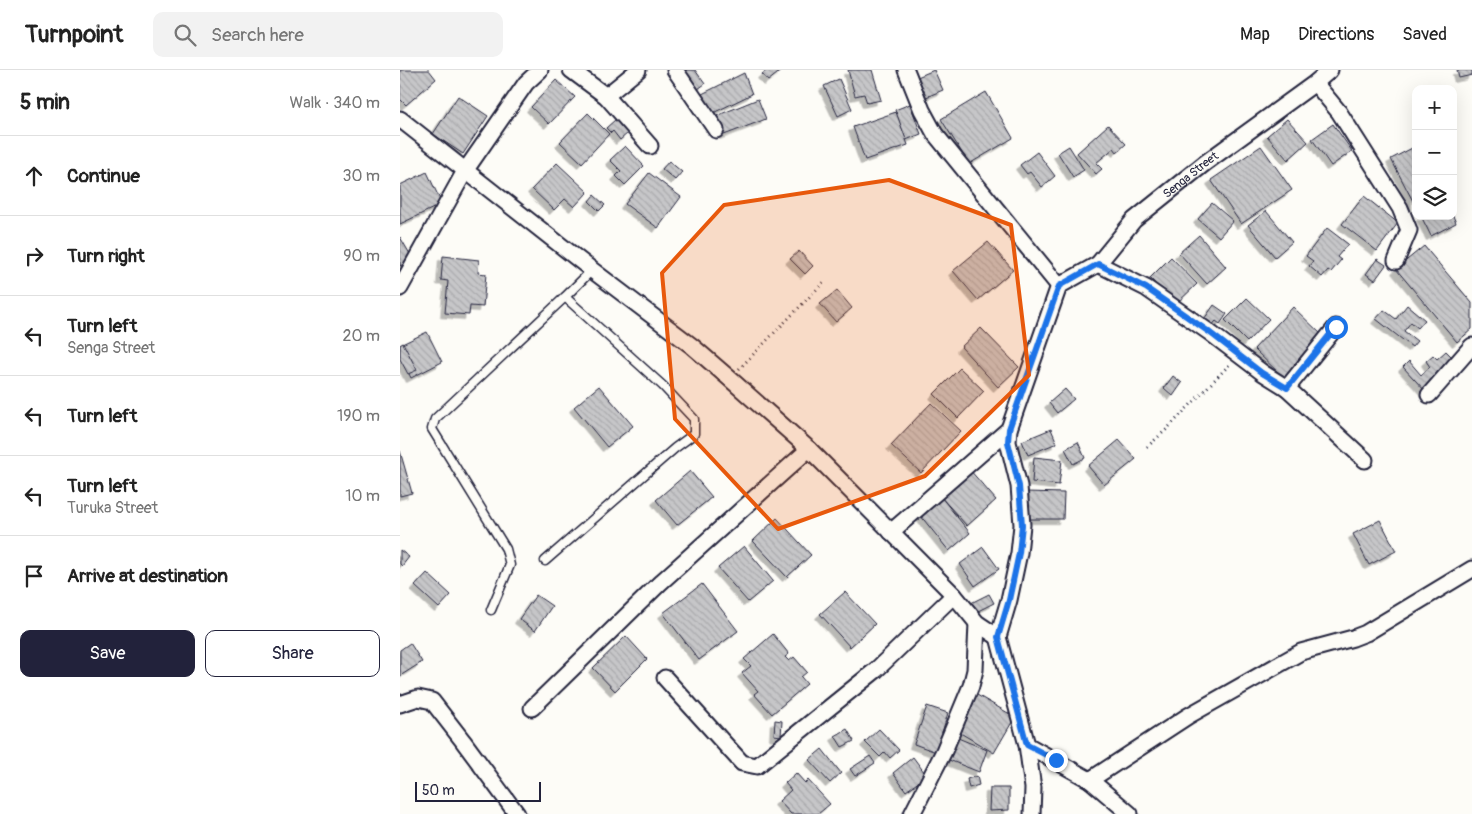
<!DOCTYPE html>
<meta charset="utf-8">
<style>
:root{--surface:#fff;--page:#f2f2f2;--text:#222;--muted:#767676;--line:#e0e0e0;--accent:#22223b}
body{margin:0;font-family:Pangolin,sans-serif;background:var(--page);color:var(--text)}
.controls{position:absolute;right:15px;top:15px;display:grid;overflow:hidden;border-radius:10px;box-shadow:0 5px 20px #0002}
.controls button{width:45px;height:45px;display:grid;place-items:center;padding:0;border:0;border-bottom:1px solid var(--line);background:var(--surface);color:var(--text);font:25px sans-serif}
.scale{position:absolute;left:15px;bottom:12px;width:126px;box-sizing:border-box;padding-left:5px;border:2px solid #22223b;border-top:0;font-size:14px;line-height:18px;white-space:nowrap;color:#22223b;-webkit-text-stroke:4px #fdfcf7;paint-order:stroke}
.stop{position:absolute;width:15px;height:15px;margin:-11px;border:4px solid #1a73e8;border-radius:50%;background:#fff}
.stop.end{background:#1a73e8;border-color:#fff;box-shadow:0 1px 5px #0008}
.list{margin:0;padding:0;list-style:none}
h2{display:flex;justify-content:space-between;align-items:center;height:65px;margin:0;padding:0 20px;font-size:21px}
h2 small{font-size:16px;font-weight:400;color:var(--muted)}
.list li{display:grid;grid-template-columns:32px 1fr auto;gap:15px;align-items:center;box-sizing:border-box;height:80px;padding:0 20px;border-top:1px solid var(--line)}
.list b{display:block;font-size:19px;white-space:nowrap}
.list p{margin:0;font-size:16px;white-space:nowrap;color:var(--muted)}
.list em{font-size:16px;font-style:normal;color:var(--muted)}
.actions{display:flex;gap:10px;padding:15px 20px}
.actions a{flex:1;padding:11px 0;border:1px solid var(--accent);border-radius:10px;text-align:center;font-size:18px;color:var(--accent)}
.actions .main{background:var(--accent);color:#fff}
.icon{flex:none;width:28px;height:28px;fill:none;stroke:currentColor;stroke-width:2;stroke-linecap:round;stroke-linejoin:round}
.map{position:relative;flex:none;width:1072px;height:744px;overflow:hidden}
header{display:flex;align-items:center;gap:30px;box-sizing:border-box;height:70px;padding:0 25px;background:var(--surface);border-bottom:1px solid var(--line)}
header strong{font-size:24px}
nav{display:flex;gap:28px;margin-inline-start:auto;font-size:18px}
.search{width:350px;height:45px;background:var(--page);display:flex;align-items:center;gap:12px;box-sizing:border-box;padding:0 18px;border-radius:10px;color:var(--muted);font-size:19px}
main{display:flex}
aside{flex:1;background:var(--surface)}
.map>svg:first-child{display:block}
</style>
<header>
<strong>Turnpoint</strong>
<div class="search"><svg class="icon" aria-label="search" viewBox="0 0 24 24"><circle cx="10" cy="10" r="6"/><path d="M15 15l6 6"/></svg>Search here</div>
<nav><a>Map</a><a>Directions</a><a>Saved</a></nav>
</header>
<main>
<aside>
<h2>5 min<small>Walk · 340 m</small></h2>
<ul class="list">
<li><svg class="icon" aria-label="ahead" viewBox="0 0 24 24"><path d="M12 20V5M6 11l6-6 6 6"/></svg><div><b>Continue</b></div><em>30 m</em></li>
<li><svg class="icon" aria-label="right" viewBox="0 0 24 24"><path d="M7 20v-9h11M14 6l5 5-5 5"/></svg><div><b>Turn right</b></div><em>90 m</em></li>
<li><svg class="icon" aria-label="left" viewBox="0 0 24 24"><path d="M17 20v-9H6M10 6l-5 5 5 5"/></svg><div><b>Turn left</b><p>Senga Street</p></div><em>20 m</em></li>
<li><svg class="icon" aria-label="left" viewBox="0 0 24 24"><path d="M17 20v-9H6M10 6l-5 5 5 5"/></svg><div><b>Turn left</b></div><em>190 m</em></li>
<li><svg class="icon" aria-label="left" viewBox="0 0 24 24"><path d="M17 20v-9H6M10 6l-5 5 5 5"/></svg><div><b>Turn left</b><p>Turuka Street</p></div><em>10 m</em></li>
<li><svg class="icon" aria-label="arrive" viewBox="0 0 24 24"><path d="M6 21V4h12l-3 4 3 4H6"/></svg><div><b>Arrive at destination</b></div></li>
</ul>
<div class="actions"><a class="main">Save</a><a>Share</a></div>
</aside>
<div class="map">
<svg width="1072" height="744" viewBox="0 0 1072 744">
<defs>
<pattern id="building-back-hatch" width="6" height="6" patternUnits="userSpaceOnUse" patternTransform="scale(1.25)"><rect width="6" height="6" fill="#c6c6c8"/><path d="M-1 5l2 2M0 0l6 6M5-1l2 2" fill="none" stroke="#aaaaad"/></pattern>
<filter id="shadow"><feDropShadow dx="-4.5" dy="4.5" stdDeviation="0" flood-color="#0004"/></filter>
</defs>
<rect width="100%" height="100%" fill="#fdfcf7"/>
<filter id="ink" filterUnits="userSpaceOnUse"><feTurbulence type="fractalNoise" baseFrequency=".02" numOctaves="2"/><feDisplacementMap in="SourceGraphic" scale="10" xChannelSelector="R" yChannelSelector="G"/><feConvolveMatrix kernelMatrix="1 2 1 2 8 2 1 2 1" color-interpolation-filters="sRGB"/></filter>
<g filter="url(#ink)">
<!-- building -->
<g fill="url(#building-back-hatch)" stroke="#22223b" filter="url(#shadow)">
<polygon points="0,0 29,0 36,9 6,35 0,29"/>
<polygon points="279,0 295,0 305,14 295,21"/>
<polygon points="367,0 382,0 368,11 362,4"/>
<polygon points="448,0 472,0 481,30 467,33 464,24 455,26"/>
<polygon points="534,0 543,20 524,28 515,8"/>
<polygon points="1057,0 1072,0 1072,5 1059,8"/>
<polygon points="344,3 352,24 311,44 302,24"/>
<polygon points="439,9 452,39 438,46 424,16"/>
<polygon points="156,10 175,27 149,54 131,37"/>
<polygon points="586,22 613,68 569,94 541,49"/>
<polygon points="58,26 88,46 63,84 33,64"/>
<polygon points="358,29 366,49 324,65 316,46"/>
<polygon points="510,34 521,64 506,70 495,40"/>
<polygon points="496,42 508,75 465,90 453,57"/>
<polygon points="188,43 209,64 182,93 160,72"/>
<polygon points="216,49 228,63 220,70 213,61 211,63 206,58"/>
<polygon points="887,49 908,72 888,90 867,66"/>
<polygon points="933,54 952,81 931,96 912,69"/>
<polygon points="708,55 726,74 717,82 714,78 696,93 702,99 696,104 677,83"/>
<polygon points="225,76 244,96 225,115 216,106 221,101 210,90"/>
<polygon points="669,76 684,100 673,107 658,83"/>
<polygon points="861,76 892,120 841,154 811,110"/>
<polygon points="1016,76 1016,137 991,89"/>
<polygon points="637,82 655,106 642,117 630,102 627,104 620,95"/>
<polygon points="269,91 282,102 275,110 262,99"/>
<polygon points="157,93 188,122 174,137 165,129 154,140 132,119"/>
<polygon points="27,102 42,134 0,154 0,115"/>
<polygon points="249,103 281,127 258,158 225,134"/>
<polygon points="194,125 205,135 199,141 189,131"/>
<polygon points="964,126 998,153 977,181 942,154"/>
<polygon points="812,133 833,151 819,167 798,149"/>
<polygon points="866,141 892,172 875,187 848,155"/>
<polygon points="1021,146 1053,146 1056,153 1031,166"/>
<polygon points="927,158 948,174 937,187 941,190 931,202 928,200 922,207 909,196 913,191 906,186"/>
<polygon points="799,165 826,197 807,214 779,183"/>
<polygon points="0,167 13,189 0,196"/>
<polygon points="588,172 613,200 578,230 553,201"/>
<polygon points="1024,176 1072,233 1072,259 1057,272 996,199"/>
<polygon points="399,181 413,196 405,204 390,189"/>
<polygon points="43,186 79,190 78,203 86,204 83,237 70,236 69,245 45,243 48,211 41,210"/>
<polygon points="771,187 797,214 775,235 750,208"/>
<polygon points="977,189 986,195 975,210 966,204"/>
<polygon points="437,220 452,238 436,252 420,234"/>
<polygon points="847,228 869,249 847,272 825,250"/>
<polygon points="814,235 827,244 820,254 816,251 810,258 802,252"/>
<polygon points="1007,235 1025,250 1018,258 1011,252 1004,261 1017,271 1012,277 976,249 984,240 996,249"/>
<polygon points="893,237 923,266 884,308 854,279"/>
<polygon points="581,258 619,297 598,317 561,277"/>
<polygon points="27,262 42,292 11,308 0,285 0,275"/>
<polygon points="3,273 17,300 8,304 0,289 0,275"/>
<polygon points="1046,281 1055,290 1026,322 1003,297 1009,291 1021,305 1030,297 1026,291 1033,285 1037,289"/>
<polygon points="560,298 584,321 558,348 534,324"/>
<polygon points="773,306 782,313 773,326 764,318"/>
<polygon points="199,316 233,356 207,377 174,337"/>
<polygon points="665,319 674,329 657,343 649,333"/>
<polygon points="531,333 561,361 521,403 491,375"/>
<polygon points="651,359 657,373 628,385 622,371"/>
<polygon points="719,370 736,389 704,415 688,396"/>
<polygon points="678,372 685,388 673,394 665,379"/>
<polygon points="0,381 12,423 0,426"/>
<polygon points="634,387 662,390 659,415 632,412"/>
<polygon points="569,399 596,430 567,456 539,425"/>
<polygon points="290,401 312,427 277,455 256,430"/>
<polygon points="626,422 664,423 663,449 626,449"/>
<polygon points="541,427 570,463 549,481 520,445"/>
<polygon points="377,448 411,485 387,507 353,471"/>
<polygon points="980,450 996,481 969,495 953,464"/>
<polygon points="344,476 373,511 348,532 318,498"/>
<polygon points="583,477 599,499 575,516 560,494"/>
<polygon points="0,480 9,487 2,496 0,494"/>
<polygon points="27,503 51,525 39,538 15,516"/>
<polygon points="302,514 338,561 299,590 263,543"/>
<polygon points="445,522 475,554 450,577 420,544"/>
<polygon points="589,524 594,533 574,543 569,534"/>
<polygon points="136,525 152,536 135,561 119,549"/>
<polygon points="373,564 389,584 385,587 389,591 394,587 407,602 401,607 407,614 372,644 354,624 358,621 342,603 351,596 344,589"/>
<polygon points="226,566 247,589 215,621 193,598"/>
<polygon points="10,573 22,592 0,606 0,580"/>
<polygon points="577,625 615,647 594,683 557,661"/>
<polygon points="527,636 548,643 536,682 514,674"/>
<polygon points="375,650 382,651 381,666 374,665"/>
<polygon points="447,659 454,671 442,677 435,666"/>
<polygon points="479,659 499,680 490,688 485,682 480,687 465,672"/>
<polygon points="558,668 587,680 579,702 549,690"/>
<polygon points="422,679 441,703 430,713 409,690"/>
<polygon points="470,686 475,693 455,706 450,699"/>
<polygon points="513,687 527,706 506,721 493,703"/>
<polygon points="396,703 405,713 408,710 430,734 418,744 391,744 379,731 391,720 385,713"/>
<polygon points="577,706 579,715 569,718 567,709"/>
<polygon points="590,718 609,718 609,740 589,741"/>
</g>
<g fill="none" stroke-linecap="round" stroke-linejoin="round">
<!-- service casing -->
<g stroke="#22223b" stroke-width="11">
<g id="service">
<polyline points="145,491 275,378 294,364 294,349 263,316 165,227"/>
<polyline points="91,540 110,495 106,479 32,359 35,349 165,227 192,200"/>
</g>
</g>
<!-- minor casing -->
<g stroke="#22223b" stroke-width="19">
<g id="minor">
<polyline points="171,0 206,26 250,76"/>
<polyline points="275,0 316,60"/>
<polyline points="506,0 522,40 535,64 659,216"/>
<polyline points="915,13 939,42 1000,138 1009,160 996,191"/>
<polyline points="206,26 238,0"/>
<polyline points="0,49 192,200 292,276 329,308 409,379 554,525 577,553 598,567"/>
<polyline points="698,194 746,218 809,262 863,303 887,318 936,257"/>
<path id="s1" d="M659,216l39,-22 36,-44 71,-57 110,-80 15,-13"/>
<polyline points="0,218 65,101 126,13 140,0"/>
<polyline points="887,318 965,390"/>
<polyline points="1029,325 1072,276"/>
<polyline points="491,462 609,359"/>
<polyline points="265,608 342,693 357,696 476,600 554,525"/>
<polyline points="0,634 18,628 32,631 63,671 117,744"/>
<polyline points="132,638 260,513 409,379"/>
<polyline points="627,675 690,710 730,744"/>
<polyline points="690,710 788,646 901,582 953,568 966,563 1072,499"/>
<polyline points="512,744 544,681 571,616 575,600 577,553"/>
<polyline points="632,744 633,718 627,675 598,567 609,530 619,483 622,455 619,416 608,372 609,359 659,216"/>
</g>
</g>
<!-- path -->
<g stroke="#22223b" stroke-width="3" stroke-dasharray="1 4" stroke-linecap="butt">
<polyline points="339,299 424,212"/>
<polyline points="747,377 767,359 830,294"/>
</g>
<!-- service -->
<use href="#service" stroke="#fdfcf7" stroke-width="8"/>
<!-- minor -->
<use href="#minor" stroke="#fdfcf7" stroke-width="15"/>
</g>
</g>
<g fill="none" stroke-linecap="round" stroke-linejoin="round" filter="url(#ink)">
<!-- route -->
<polyline stroke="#1a73e8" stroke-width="6" points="656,690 627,675 598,567 609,530 619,483 622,455 619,416 608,372 609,359 659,216 698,194 746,218 809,262 862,303 887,318 936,257"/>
</g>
<!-- marked area -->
<path fill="#e8590c" fill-opacity="0.2" stroke="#e8590c" stroke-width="4" stroke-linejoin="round" d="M489,110l122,45 18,150 -104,101 -147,53 -103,-110 -13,-146 62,-68z"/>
<g text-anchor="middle" stroke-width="4" stroke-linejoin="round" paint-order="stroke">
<!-- street labels -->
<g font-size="12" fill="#22223b" stroke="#fdfcf7">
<text dy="4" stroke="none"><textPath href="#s1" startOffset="174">Senga Street</textPath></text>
</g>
</g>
</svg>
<div class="controls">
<button>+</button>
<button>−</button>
<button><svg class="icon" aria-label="layers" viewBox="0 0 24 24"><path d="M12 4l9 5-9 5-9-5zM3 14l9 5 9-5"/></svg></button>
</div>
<div class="scale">50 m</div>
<div class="stop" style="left:936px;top:257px"></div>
<div class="stop end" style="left:656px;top:690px"></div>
</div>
</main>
